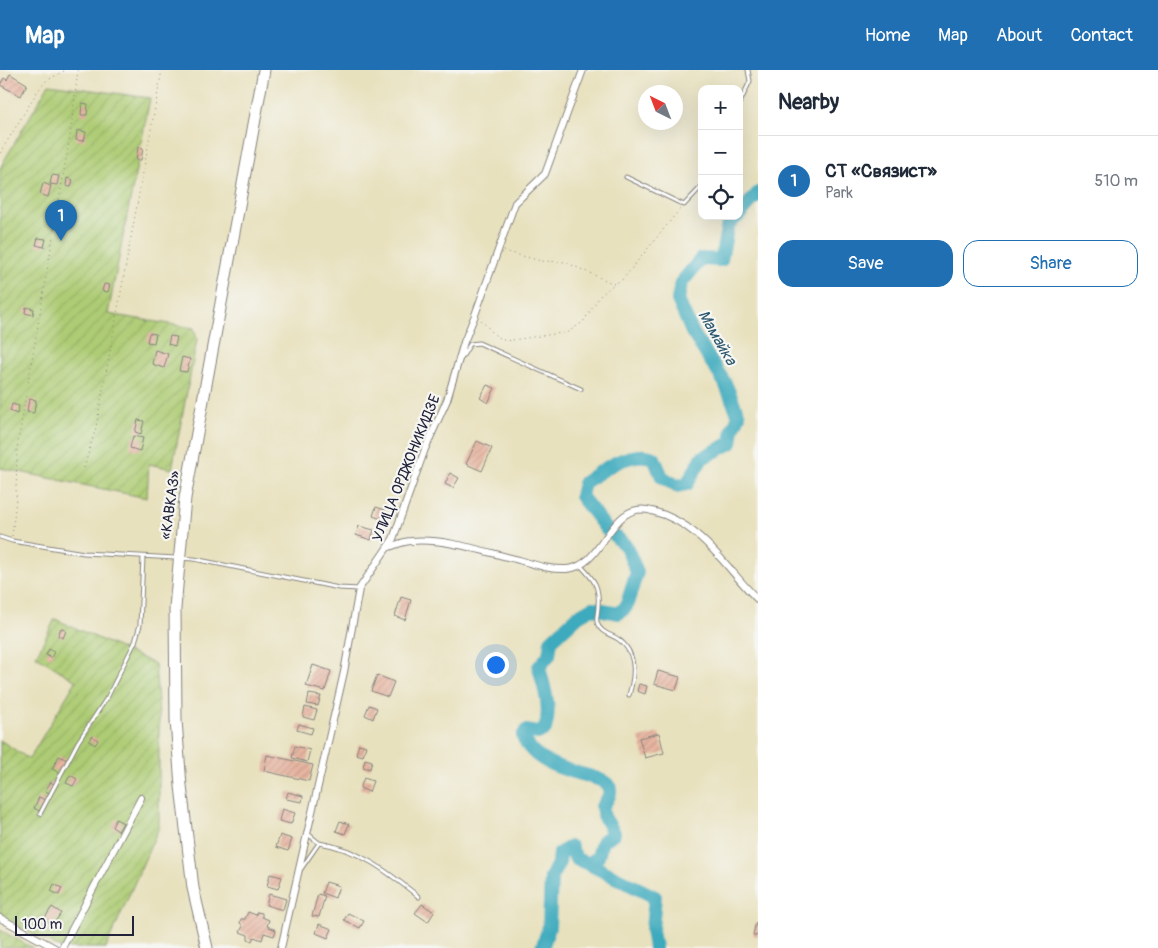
<!DOCTYPE html>
<meta charset="utf-8">
<style>
:root{--surface:#fff;--page:#f6f6f7;--text:#1f2937;--muted:#747a83;--line:#e0e1e3;--accent:#1f6fb2}
body{margin:0;font-family:Pangolin,sans-serif;background:var(--page);color:var(--text)}
.controls{position:absolute;right:15px;top:15px;display:grid;overflow:hidden;border-radius:10px;box-shadow:0 5px 20px #0002}
.controls button{width:45px;height:45px;display:grid;place-items:center;padding:0;border:0;border-bottom:1px solid var(--line);background:var(--surface);color:var(--text);font:25px sans-serif}
.compass{position:absolute;left:638px;top:15px;width:45px;height:45px;border-radius:50%;background:var(--surface);box-shadow:0 5px 20px #0002;rotate:318deg}
.scale{position:absolute;left:15px;bottom:12px;width:119px;box-sizing:border-box;padding-left:5px;border:2px solid #22223b;border-top:0;font-size:14px;line-height:18px;white-space:nowrap;color:#22223b;-webkit-text-stroke:4px #f6f6f2;paint-order:stroke}
.you{position:absolute;left:495px;top:594px;width:18px;height:18px;margin:-12px;border:4px solid #fff;border-radius:50%;background:#1a73e8;box-shadow:0 0 0 8px #1a73e833}
.badge{display:grid;place-items:center;width:32px;height:32px;border-radius:50%;background:var(--accent);color:#fff;font-size:16px;font-weight:700}
.pin{position:absolute;translate:-50% -41px;filter:drop-shadow(0 1px 2px #0008)}
.pin::after{content:'';position:absolute;top:26px;width:18px;height:15px;background:inherit;clip-path:polygon(0 0,100% 0,50% 100%)}
.list{margin:0;padding:0;list-style:none}
h2{display:flex;justify-content:space-between;align-items:center;height:65px;margin:0;padding:0 20px;font-size:21px}
h2 small{font-size:16px;font-weight:400;color:var(--muted)}
.list li{display:grid;grid-template-columns:32px 1fr auto;gap:15px;align-items:center;box-sizing:border-box;height:90px;padding:0 20px;border-top:1px solid var(--line)}
.list b{display:block;font-size:19px;white-space:nowrap}
.list p{margin:0;font-size:16px;white-space:nowrap;color:var(--muted)}
.list em{font-size:16px;font-style:normal;color:var(--muted)}
.actions{display:flex;gap:10px;padding:15px 20px}
.actions a{flex:1;padding:11px 0;border:1px solid var(--accent);border-radius:15px;text-align:center;font-size:18px;color:var(--accent)}
.actions .main{background:var(--accent);color:#fff}
.icon{flex:none;width:28px;height:28px;fill:none;stroke:currentColor;stroke-width:2;stroke-linecap:round;stroke-linejoin:round}
.map{position:relative;flex:none;width:758px;height:878px;overflow:hidden}
header{display:flex;align-items:center;gap:30px;box-sizing:border-box;height:70px;padding:0 25px;background:var(--accent);color:#fff}
header strong{font-size:24px}
nav{display:flex;gap:28px;margin-inline-start:auto;font-size:18px}
main{display:flex}
aside{flex:1;background:var(--surface)}
.map>svg:first-child{display:block}
</style>
<header>
<strong>Map</strong>
<nav><a>Home</a><a>Map</a><a>About</a><a>Contact</a></nav>
</header>
<main>
<div class="map">
<svg width="758" height="878" viewBox="0 0 758 878">
<defs>
<pattern id="garden-furrows" width="10" height="10" patternUnits="userSpaceOnUse" patternTransform="scale(1.25)"><rect width="10" height="10" fill="#aecc74"/><path d="M-1 1l2-2M0 10L10 0M9 11l2-2" fill="none" stroke="#95af65"/></pattern>
<pattern id="building-hatch" width="6" height="6" patternUnits="userSpaceOnUse" patternTransform="scale(1.25)"><rect width="6" height="6" fill="#e7b5a1"/><path d="M-1 1l2-2M0 6l6-6M5 7l2-2" fill="none" stroke="#c69b8c"/></pattern>
</defs>
<rect width="100%" height="100%" fill="#f6f6f2"/>
<filter id="ink" filterUnits="userSpaceOnUse"><feTurbulence type="fractalNoise" baseFrequency=".02" numOctaves="2"/><feDisplacementMap in="SourceGraphic" scale="10" xChannelSelector="R" yChannelSelector="G"/><feConvolveMatrix kernelMatrix="1 2 1 2 8 2 1 2 1" color-interpolation-filters="sRGB"/></filter>
<filter id="wash" filterUnits="userSpaceOnUse"><feTurbulence type="fractalNoise" baseFrequency=".0096" numOctaves="4" result="noise"/><feDisplacementMap in="SourceGraphic" scale="20" xChannelSelector="R" yChannelSelector="G"/><feGaussianBlur stdDeviation="1.12" result="paint"/><feColorMatrix in="noise" values="0 0 0 0 0 0 0 0 0 0 0 0 0 0 0 0 0 1.4 0 .05"/><feComposite in="paint" operator="in"/></filter>
<g filter="url(#wash)">
<rect width="100%" height="100%" fill="#e8e1be"/>
<!-- garden -->
<g fill="url(#garden-furrows)" stroke="#687758">
<polygon points="49,14 150,28 108,244 194,258 197,270 172,399 149,394 147,428 0,398 0,98"/>
<polygon points="55,549 155,594 159,646 159,757 106,878 60,878 0,847 0,670 29,689 76,611 36,586"/>
<polygon points="0,860 33,878 0,878"/>
</g>
<g fill="none" stroke-linecap="round" stroke-linejoin="round">
<!-- river -->
<g stroke="#3daabd" stroke-width="14">
<polyline points="739,145 758,123"/>
<path d="M607,460l-26,-34 3,-13c18,-13 47,-34 70,-25l8,19 15,9 10,-2 15,-26 29,-15 2,-14 6,-13 -14,-33 -33,-51 -14,-32 3,-17 20,-24 20,1 7,-36 10,-8"/>
<polyline points="589,794 655,827 652,860 655,878"/>
<path d="M542,878l7,-21 2,-50 8,-15 1,-9 11,-6 5,12 13,5 9,-7 4,-15 12,-9 -10,-16 -2,-10c4,-6 11,-14 7,-21 -8,-14 -72,-11 -86,-50l3,-5 12,2 7,-4c7,-21 -1,-41 -6,-62l10,-12 2,-14 27,-25 14,-8 27,5 7,-6 11,-35 -11,-26 -10,-9"/>
</g>
</g>
<g id="blocks">
<!-- building -->
<g fill="url(#building-hatch)">
<polygon points="10,4 27,14 21,26 0,15 4,8 7,10"/>
<polygon points="82,33 88,34 87,45 81,45"/>
<polygon points="77,60 86,62 84,71 76,70"/>
<polygon points="138,77 143,78 141,90 136,90"/>
<polygon points="52,105 59,106 57,115 50,114"/>
<polygon points="67,108 73,110 71,117 66,116"/>
<polygon points="43,113 51,116 48,127 40,124"/>
<polygon points="61,153 68,154 66,161 60,160"/>
<polygon points="38,168 46,169 44,177 36,175"/>
<polygon points="104,214 110,215 108,222 102,221"/>
<polygon points="26,237 34,239 33,245 25,243"/>
<polygon points="149,263 156,264 154,273 147,272"/>
<polygon points="170,266 177,267 175,276 168,274"/>
<polygon points="155,280 168,284 164,298 152,294"/>
<polygon points="182,287 190,289 187,302 179,301"/>
<polygon points="487,315 495,318 488,333 480,328"/>
<polygon points="29,329 36,330 34,343 27,342"/>
<polygon points="12,334 19,336 17,344 10,341"/>
<polygon points="138,350 144,351 141,364 135,362"/>
<polygon points="133,366 143,368 140,381 130,378"/>
<polygon points="477,371 492,378 482,401 466,394"/>
<polygon points="450,403 459,408 453,418 445,414"/>
<polygon points="376,437 385,440 381,449 373,446"/>
<polygon points="359,456 374,460 371,470 356,465"/>
<polygon points="401,527 411,530 405,550 395,546"/>
<polygon points="61,558 66,561 63,568 58,566"/>
<polygon points="49,579 54,582 51,588 46,585"/>
<polygon points="313,595 331,601 325,621 306,616"/>
<polygon points="658,601 680,607 676,620 654,614"/>
<polygon points="377,605 394,612 388,627 371,621"/>
<polygon points="639,614 647,616 645,624 637,621"/>
<polygon points="309,624 321,626 318,636 307,634"/>
<polygon points="369,635 377,638 373,649 365,645"/>
<polygon points="305,637 317,640 314,650 303,647"/>
<polygon points="299,654 313,658 311,664 297,660"/>
<polygon points="659,663 664,683 645,688 639,668"/>
<polygon points="92,666 98,670 95,675 89,671"/>
<polygon points="359,674 366,676 363,686 356,684"/>
<polygon points="295,676 310,680 307,692 292,688"/>
<polygon points="267,685 313,695 309,711 264,701"/>
<polygon points="59,686 67,690 60,703 52,699"/>
<polygon points="365,689 372,691 370,699 363,697"/>
<polygon points="70,705 77,709 73,716 66,713"/>
<polygon points="364,708 373,711 369,722 360,718"/>
<polygon points="51,712 55,715 50,723 45,721"/>
<polygon points="288,722 303,726 302,732 286,729"/>
<polygon points="39,727 45,730 39,741 34,738"/>
<polygon points="282,739 295,743 291,754 279,751"/>
<polygon points="116,749 123,753 118,761 112,757"/>
<polygon points="340,751 349,754 345,764 336,761"/>
<polygon points="280,765 292,769 288,781 276,777"/>
<polygon points="270,804 282,807 278,819 267,816"/>
<polygon points="326,812 339,816 335,828 322,823"/>
<polygon points="54,814 62,818 59,825 51,821"/>
<polygon points="269,824 286,829 283,840 266,835"/>
<polygon points="318,824 325,826 319,847 312,846"/>
<polygon points="422,834 434,842 428,852 415,843"/>
<polygon points="52,837 61,843 53,855 44,849"/>
<polygon points="248,842 256,845 257,842 262,843 262,847 269,850 267,856 276,860 274,866 264,863 262,870 254,867 252,871 248,869 248,865 240,862 243,856 240,853 241,849 245,849"/>
<polygon points="348,843 364,851 360,858 344,850"/>
<polygon points="756,852 758,853 758,866 753,865"/>
<polygon points="319,854 332,859 328,868 316,863"/>
</g>
</g>
</g>
<g filter="url(#ink)">
<use href="#blocks" fill-opacity="0" stroke="#85827c" stroke-width="1"/>
<g fill="none" stroke-linecap="round" stroke-linejoin="round">
<!-- lane casing -->
<g stroke="#85827c" stroke-width="5">
<g id="lane">
<polyline points="739,35 750,11 748,0"/>
<polyline points="626,107 684,135 702,116"/>
<polyline points="461,289 470,274 479,273 581,319"/>
<polyline points="0,467 12,471 84,483 194,489 339,518 359,519"/>
<path d="M581,496c13,14 19,20 17,41 0,4 -2,11 -1,15 2,10 13,12 21,17 19,13 17,37 11,56"/>
<polyline points="40,744 78,672 108,626 135,572 140,555 143,487"/>
<polyline points="308,764 319,773"/>
<path d="M301,799l18,-26c40,6 69,29 100,54"/>
</g>
</g>
<!-- street casing -->
<g stroke="#85827c" stroke-width="8">
<g id="street">
<path d="M389,477c7,-2 15,-6 22,-6 35,-3 74,11 108,19 17,5 31,10 48,9 39,-3 41,-70 85,-58 49,12 73,56 106,89"/>
<polyline points="0,848 55,878"/>
<polyline points="62,878 141,728"/>
<polyline points="281,878 344,602 359,519 393,469 425,379 447,330 464,272 475,245 515,133 545,104 583,0"/>
</g>
</g>
<!-- highway casing -->
<g stroke="#85827c" stroke-width="13">
<polyline id="highway" points="207,878 193,818 181,716 176,650 175,538 185,428 264,0"/>
</g>
<!-- path -->
<g stroke="#85827c" stroke-width="1" stroke-dasharray="1 4" stroke-linecap="butt">
<polyline points="0,83 37,22 46,11 66,0"/>
<polyline points="504,181 541,191 565,192 614,214 623,209 680,139"/>
<polyline points="481,250 495,265 505,271 568,262 583,252 600,226 614,214"/>
<polyline points="84,398 96,357 162,0"/>
<polyline points="12,466 16,429 17,378 70,66 78,0"/>
</g>
<!-- lane -->
<use href="#lane" stroke="#fff" stroke-width="3"/>
<!-- street -->
<use href="#street" stroke="#fff" stroke-width="6"/>
<!-- highway -->
<use href="#highway" stroke="#fff" stroke-width="11"/>
</g>
</g>
<g text-anchor="middle" stroke-width="4.5" stroke-linejoin="round" paint-order="stroke">
<!-- street labels -->
<g font-size="15" fill="#22223b" stroke="#f6f6f2">
<text transform="translate(406 398) rotate(-68)" y="5">УЛИЦА ОРДЖОНИКИДЗЕ</text>
<text transform="translate(170 435) rotate(-82)" y="5">«КАВКАЗ»</text>
</g>
<!-- water labels -->
<g font-size="16" font-style="italic" fill="#2d586f" stroke="#f6f6f2">
<text transform="translate(718 267) rotate(60)" y="6">Мамайка</text>
</g>
</g>
</svg>
<div class="controls">
<button>+</button>
<button>−</button>
<button><svg class="icon" aria-label="locate" viewBox="0 0 24 24"><circle cx="12" cy="12" r="6"/><path d="M12 2v4M12 18v4M2 12h4M18 12h4"/></svg></button>
</div>
<svg class="compass" viewBox="-18 -18 36 36"><path d="M0-13l5 13h-10z" fill="#e53935"/><path d="M0 13l5-13h-10z" fill="#747a83"/></svg>
<div class="scale">100 m</div>
<div class="you"></div>
<div class="pin badge" style="left:61px;top:171px">1</div>
</div>
<aside>
<h2>Nearby<small></small></h2>
<ul class="list">
<li><span class="badge">1</span><div><b>СТ «Связист»</b><p>Park</p></div><em>510 m</em></li>
</ul>
<div class="actions"><a class="main">Save</a><a>Share</a></div>
</aside>
</main>
